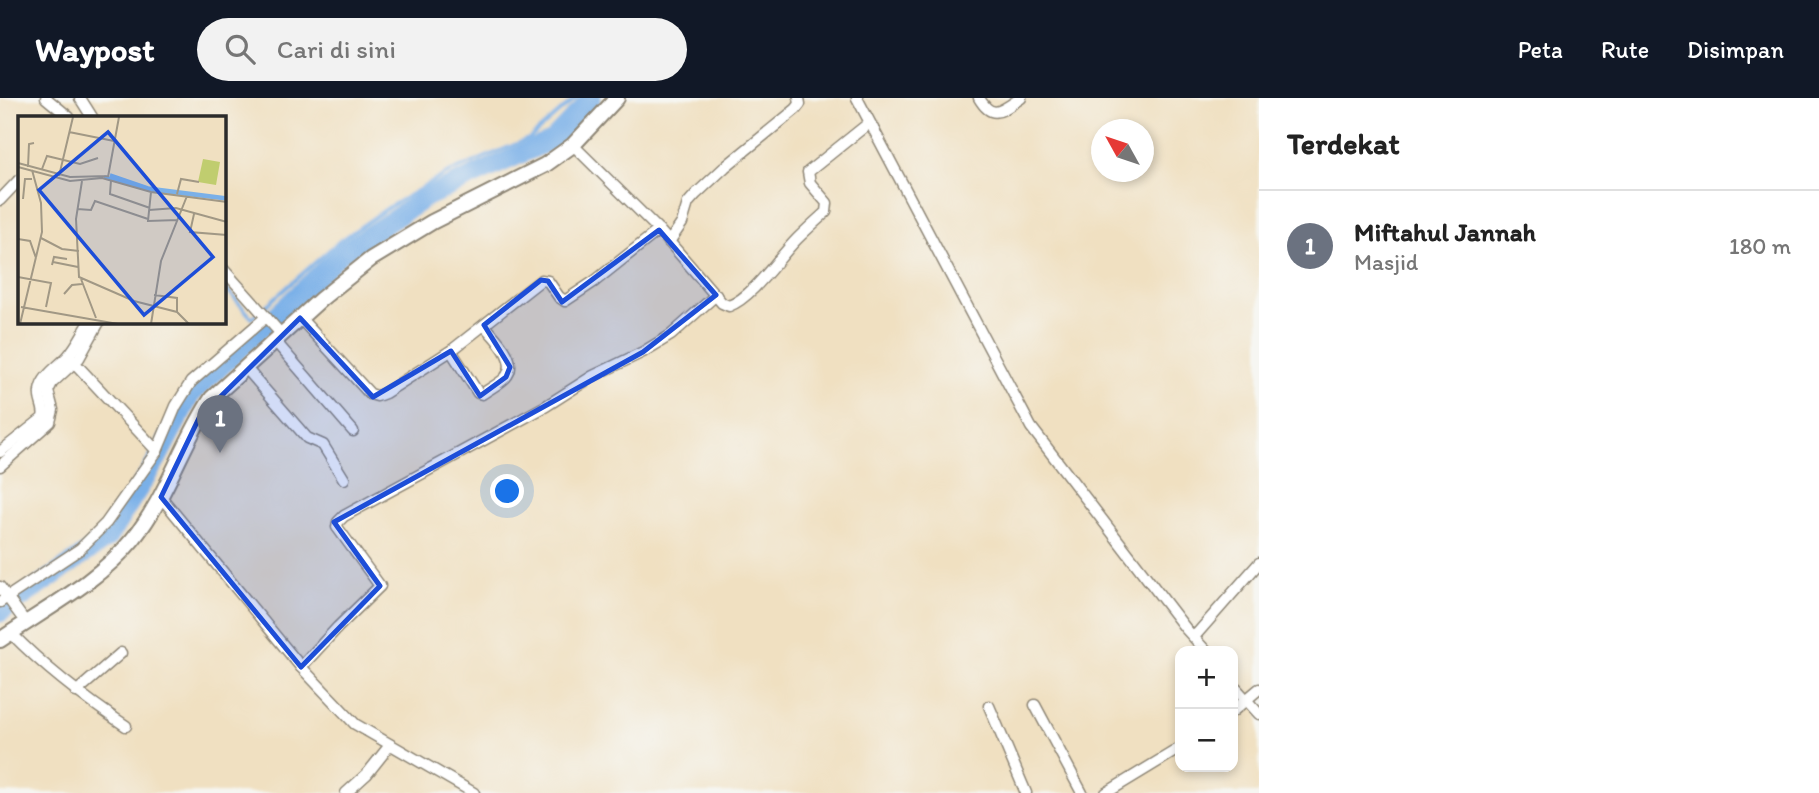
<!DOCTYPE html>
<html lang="id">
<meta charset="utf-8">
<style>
:root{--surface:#fff;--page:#f2f2f2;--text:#222;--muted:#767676;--line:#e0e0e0;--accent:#111827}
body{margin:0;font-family:Itim,sans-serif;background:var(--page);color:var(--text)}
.controls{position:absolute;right:21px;bottom:21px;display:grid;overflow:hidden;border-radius:14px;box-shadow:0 4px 10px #0003}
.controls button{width:63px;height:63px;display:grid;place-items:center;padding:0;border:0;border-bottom:2px solid var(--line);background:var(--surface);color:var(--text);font:35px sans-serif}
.compass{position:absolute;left:1091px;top:21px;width:63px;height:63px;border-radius:50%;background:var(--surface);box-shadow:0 4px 10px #0003;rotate:310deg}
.you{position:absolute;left:508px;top:394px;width:24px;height:24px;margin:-18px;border:5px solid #fff;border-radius:50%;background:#1a73e8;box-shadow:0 0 0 10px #1a73e833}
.badge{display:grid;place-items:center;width:46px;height:46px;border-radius:50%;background:var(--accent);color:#fff;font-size:23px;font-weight:700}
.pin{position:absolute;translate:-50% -58px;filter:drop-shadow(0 2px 4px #0008)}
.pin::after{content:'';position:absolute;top:37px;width:24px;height:21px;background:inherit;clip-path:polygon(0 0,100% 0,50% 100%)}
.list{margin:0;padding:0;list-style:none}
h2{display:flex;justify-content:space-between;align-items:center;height:91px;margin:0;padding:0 28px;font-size:30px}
h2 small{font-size:23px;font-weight:400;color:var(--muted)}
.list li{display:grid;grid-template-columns:46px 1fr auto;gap:21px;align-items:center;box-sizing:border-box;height:112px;padding:0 28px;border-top:2px solid var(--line)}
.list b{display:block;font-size:26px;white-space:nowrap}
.list p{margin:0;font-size:23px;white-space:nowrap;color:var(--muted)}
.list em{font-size:23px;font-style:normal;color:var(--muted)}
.icon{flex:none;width:38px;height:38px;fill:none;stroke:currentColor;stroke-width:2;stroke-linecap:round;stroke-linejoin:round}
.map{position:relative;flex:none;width:1259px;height:695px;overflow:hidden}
header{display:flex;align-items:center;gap:42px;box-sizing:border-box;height:98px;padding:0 35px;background:var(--accent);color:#fff}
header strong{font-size:33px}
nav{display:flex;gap:38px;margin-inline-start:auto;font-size:24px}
.search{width:490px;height:63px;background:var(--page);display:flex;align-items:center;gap:18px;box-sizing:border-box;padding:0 24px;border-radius:38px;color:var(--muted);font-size:26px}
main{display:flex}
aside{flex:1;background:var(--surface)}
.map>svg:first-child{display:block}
</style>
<header>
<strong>Waypost</strong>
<div class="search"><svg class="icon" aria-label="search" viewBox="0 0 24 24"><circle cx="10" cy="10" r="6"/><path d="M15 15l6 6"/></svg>Cari di sini</div>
<nav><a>Peta</a><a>Rute</a><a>Disimpan</a></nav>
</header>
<main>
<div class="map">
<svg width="1259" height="695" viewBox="0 0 1259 695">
<rect width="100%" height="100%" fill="#f6f6f2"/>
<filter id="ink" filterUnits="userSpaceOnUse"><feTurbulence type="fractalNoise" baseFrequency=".0143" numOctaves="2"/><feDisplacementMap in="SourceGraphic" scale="14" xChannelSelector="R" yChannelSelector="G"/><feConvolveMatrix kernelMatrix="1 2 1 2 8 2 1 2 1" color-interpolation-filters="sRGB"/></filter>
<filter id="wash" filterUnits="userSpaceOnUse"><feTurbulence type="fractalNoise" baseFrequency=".00686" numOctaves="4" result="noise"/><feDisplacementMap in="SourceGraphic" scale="28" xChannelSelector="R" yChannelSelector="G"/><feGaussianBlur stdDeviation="1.57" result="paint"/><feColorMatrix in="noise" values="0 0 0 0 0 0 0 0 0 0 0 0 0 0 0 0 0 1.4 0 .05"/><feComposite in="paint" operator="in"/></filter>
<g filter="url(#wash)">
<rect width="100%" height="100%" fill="#f0e0c1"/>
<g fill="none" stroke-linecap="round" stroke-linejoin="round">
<!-- stream -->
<polyline stroke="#7ab0e8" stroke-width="3.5" points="224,188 252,220 337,145 389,109 446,76 530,40 576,0"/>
<!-- river -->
<polyline stroke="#7ab0e8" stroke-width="19" points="0,515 108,440 157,362 191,297 342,155 427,99 552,42 592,0"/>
</g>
</g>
<g filter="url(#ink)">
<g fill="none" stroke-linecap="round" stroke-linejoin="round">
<!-- street casing -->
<g stroke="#8e8676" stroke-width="13">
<g id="street">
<polyline points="46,0 69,19"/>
<polyline points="80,0 92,19"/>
<polyline points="857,0 1031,329 1186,531 1206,553"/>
<path d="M979,0c14,24 23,12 42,0"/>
<path d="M573,47l86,85 63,73 7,3c24,-9 49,-48 68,-67 9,-9 19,-18 29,-27l1,-9 -17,-20 -2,-11 61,-49"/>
<polyline points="0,102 19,82"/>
<polyline points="669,144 682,125 688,105 696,96 725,69 796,11 800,6 799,0"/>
<polyline points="224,172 282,237"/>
<polyline points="300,220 370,296 377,298 385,295 452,252 541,182 548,183 559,199 565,203 595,183 659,132"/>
<polyline points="275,243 353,333"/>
<path d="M451,253l27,42 4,1c7,-5 17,-10 23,-16 16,-17 -11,-41 -21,-53"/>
<polyline points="71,261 157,353"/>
<polyline points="245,269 307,340 323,347 344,381"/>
<path d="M0,354l43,-34c3,-10 -5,-17 -3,-27 2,-15 19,-25 28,-35 9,-10 15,-23 22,-34"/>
<polyline points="0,368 50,324 53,312 48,293 52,285 79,260 99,224"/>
<polyline points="161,399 301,569 355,626 474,695"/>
<polyline points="0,489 26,525"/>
<polyline points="0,504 80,451 106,425 157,353 176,308 191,284 266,219"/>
<path d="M11,535c35,36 73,65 115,93"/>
<polyline points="1194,539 1259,465"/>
<polyline points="301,569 338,529 380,488 337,429 338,424 344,418 546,308 593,278 643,254 671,237 716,197"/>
<polyline points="1233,587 1259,616"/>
<polyline points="76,594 121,555"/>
<polyline points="1035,607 1082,695"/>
<polyline points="989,608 1026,695"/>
<polyline points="1233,613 1259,591"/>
<polyline points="346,695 367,676 390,647"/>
<polyline points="1106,695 1180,650"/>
</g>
</g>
<!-- secondary casing -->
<g stroke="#8e8676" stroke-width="18">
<path id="secondary" d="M0,542c45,-31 98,-58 133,-101 34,-42 49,-96 79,-141l109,-99 50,-40 61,-37 113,-57 28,-20 44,-47"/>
</g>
<!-- street -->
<use href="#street" stroke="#fff" stroke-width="10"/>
<!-- secondary -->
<use href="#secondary" stroke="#fff" stroke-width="14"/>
</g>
</g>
<!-- marked area -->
<path fill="#1d4ed8" fill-opacity="0.2" stroke="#1d4ed8" stroke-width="5" stroke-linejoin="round" d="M659,132l57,65 -73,57 -309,170 46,64 -79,81 -140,-170 38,-79 101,-100 73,79 78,-46 29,45 26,-19 4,-10 -26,-42 57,-45 7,1 14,21z"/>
<!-- overview -->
<g transform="translate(18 18)">
<rect width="208" height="208" fill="#f0e0c1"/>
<path d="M185,43l17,3 -4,23 -18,-3z" fill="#c0cd6f"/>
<path fill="none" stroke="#7ab0e8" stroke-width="3.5" d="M92,59l38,13 79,10M86,61l46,13 77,9"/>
<path fill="none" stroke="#a19885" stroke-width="2" d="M51,16l45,9M0,47l52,14 38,-1M0,51l52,14 32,-3 49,14 76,10M10,51l1,-23 5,-1M24,53l5,-13 33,8 18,-6M41,60l14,-59M90,61l11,-60M93,64l-1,14 40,14M64,65l-6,38 3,58 55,24 43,11 12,12M133,76l-3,29 30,-1M159,78l4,-15 18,3M5,83l2,-20h7M59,93l14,1 4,-9 53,18M131,94l27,-2 51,14M176,98l-4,18 37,3M23,122l21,11 17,2M0,123l12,2 6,17M35,146l25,5M34,149l2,-8 13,2M0,161l33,6 -5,24M63,163l15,39M46,178l8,-9 10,-1M136,179l23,3v14M3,191l97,17M2,208l22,-92 -1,-29 -9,-33M133,208l10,-63 26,-65"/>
<path fill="#1d4ed8" fill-opacity="0.15" stroke="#1d4ed8" stroke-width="3.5" d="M90,16l105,125 -69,58 -105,-125z"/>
<rect width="208" height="208" fill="none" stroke="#2b2b2b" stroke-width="3.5"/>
</g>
</svg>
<div class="controls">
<button>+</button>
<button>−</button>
</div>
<svg class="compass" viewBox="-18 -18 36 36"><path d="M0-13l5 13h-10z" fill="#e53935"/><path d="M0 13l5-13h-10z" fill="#767676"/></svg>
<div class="you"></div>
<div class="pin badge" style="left:220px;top:355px;background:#6b7280">1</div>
</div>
<aside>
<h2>Terdekat<small></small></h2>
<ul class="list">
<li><span class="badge" style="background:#6b7280">1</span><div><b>Miftahul Jannah</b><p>Masjid</p></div><em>180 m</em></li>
</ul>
</aside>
</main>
